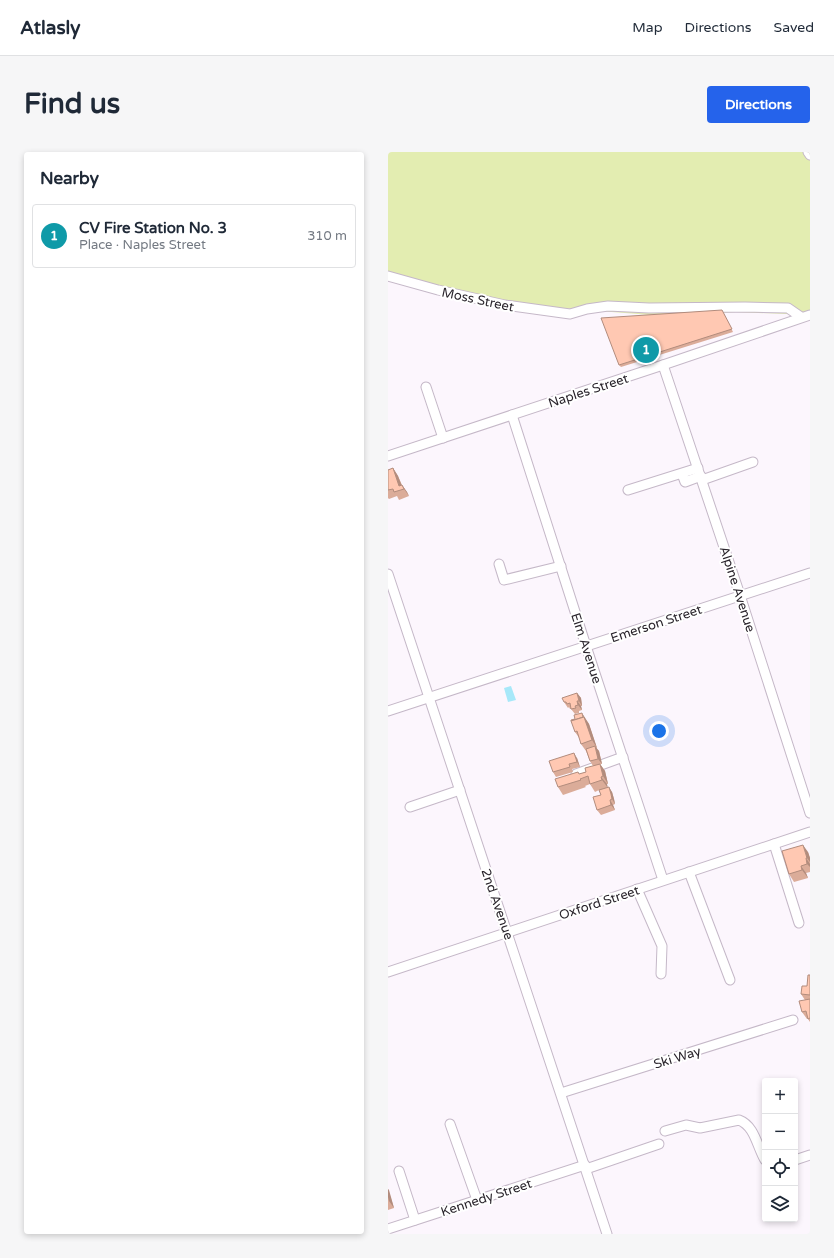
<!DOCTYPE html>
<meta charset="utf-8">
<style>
:root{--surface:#fff;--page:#f6f6f7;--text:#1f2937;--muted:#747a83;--line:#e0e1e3;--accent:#2563eb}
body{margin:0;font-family:"Varela Round",sans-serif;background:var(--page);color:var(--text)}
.controls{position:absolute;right:12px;bottom:12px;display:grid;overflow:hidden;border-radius:4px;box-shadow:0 2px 6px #0003}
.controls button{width:36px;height:36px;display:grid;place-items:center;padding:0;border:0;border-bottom:1px solid var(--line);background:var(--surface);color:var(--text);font:20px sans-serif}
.you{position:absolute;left:271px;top:579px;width:14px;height:14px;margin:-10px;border:3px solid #fff;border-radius:50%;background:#1a73e8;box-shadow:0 0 0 6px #1a73e833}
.badge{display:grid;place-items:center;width:26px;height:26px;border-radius:50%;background:var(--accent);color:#fff;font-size:13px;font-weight:700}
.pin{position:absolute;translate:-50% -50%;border:2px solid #fff;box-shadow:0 1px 4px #0006}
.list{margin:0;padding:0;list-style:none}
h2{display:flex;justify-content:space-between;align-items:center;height:52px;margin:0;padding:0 16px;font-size:17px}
h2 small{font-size:13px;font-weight:400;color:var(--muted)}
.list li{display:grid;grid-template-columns:26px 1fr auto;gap:12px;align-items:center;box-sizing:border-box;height:64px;margin:0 8px 8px;padding:0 8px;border:1px solid var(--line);border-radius:4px}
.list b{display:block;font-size:15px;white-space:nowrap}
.list p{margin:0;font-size:13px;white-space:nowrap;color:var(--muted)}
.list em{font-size:13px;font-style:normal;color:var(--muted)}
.icon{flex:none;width:22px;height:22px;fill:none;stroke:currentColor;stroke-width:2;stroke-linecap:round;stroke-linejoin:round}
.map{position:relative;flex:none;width:422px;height:1082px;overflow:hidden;border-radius:4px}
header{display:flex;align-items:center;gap:24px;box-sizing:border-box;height:56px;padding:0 20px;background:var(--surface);border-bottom:1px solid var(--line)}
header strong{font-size:19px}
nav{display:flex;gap:22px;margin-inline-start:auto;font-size:14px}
.intro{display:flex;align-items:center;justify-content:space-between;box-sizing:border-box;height:96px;padding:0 24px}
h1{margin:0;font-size:28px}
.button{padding:10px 18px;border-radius:4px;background:var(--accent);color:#fff;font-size:14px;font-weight:700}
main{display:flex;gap:24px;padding:0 24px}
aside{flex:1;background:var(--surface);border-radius:4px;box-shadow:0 2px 6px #0003}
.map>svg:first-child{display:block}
</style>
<header>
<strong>Atlasly</strong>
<nav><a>Map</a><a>Directions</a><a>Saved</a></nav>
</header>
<div class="intro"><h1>Find us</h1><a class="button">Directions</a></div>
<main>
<aside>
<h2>Nearby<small></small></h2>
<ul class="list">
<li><span class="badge" style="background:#0f9aa8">1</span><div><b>CV Fire Station No. 3</b><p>Place · Naples Street</p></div><em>310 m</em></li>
</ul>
</aside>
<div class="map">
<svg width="422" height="1082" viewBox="0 0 422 1082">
<rect width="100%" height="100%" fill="#fcf6fd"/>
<!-- green -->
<polygon fill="#e3edb1" points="0,0 422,0 422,163 348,160 299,163 263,163 158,155 116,149 0,123"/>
<!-- water -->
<polygon fill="#a7e8f9" points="123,534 128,548 120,550 116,536"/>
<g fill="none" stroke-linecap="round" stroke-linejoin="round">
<!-- minor casing -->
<g stroke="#c5b8c8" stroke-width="11">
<g id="minor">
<polyline points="420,0 422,3"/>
<polyline points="0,124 50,138 117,153 182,162 199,157 220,154 261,156 357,155 400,156 413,165"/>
<polyline points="275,213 350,437 422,661"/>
<polyline points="38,235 55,286"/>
<polyline points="124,263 198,494 275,728"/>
<polyline points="0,304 275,213 422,163"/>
<polyline points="294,322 297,330 313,324"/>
<polyline points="314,328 365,310"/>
<polyline points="240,338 310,316"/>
<polyline points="111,412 116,428 173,414"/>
<polyline points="0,422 219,1082"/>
<polyline points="0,559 422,421"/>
<polyline points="188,622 235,605"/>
<polyline points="22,655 72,638"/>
<polyline points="386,692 411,771"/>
<polyline points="301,720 342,828"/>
<polyline points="249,737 274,794 273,822"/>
<polyline points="0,820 422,680"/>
<polyline points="173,941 405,868"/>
<polyline points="62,972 89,1048"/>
<path d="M277,979l21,-6 14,3 39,-8c16,6 18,27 26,40"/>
<polyline points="407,1008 422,1003"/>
<polyline points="198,1017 271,992"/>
<polyline points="11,1019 27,1068"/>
<polyline points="0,1077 197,1013"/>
</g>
</g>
<!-- minor -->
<use href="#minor" stroke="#fff" stroke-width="9"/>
</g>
<!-- wall -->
<g fill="#dbac99">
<polygon points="334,158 345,180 233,215 231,213"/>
<polygon points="5,316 10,324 14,333 19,340 21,344 11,348 9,344 1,347 0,346 0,318"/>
<polygon points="189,541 193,546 194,554 193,554 194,558 191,559 191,561 187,562 183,557 182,557 181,555 180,556 176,550"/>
<polygon points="196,563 196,565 201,572 209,596 208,596 211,599 214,612 212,612 217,619 220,632 219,632 219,635 224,640 226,647 227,652 225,653 227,658 213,663 209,658 213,643 211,638 207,640 202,632 197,634 198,635 175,643 170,635 192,622 198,620 205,614 202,609 198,599 193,592 192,587 187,580"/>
<polygon points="189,606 192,615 184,617 185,620 168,625 165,620"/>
<polygon points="420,700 422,706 422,720 418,721 420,726 406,730 401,722"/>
<polygon points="422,823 422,870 420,867 419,867 414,860 417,848 413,842 419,834"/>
<polygon points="0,1037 6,1056 0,1058"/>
</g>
<!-- shaded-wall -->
<g fill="#b28c7d">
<polygon points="5,316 10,324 15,337 11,334"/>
<polygon points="14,333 19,340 21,344 16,337"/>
<polygon points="189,541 193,546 194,554 191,549"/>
<polygon points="189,549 193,554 194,558 190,553"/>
<polygon points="194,561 201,572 209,596 204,588"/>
<polygon points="207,594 211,599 214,612 210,607"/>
<polygon points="186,601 189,606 192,615 189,610"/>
<polygon points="212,612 217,619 220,632 215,624"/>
<polygon points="213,625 219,632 220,636 214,628"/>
<polygon points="221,635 224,640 226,647 227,652 224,647"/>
<polygon points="222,648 225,653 227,658 223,653"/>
<polygon points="415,693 420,700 422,706 422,710 419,706"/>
<polygon points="418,706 422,712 422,715 419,712"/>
<polygon points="413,714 418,721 420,726 414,718"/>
<polygon points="0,1037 1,1038 6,1056 1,1049 0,1045"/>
</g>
<!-- building -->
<g fill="#ffc8b2" stroke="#b28c7d">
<polygon points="334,158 344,177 231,213 213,166"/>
<polygon points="5,316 11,334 14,333 16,337 6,340 5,337 0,338 0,318"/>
<polygon points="189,541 191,549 189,549 190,553 187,554 188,556 183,557 182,551 179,552 178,550 176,550 174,546"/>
<polygon points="194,561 195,565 183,569 183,568 187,567 186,563"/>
<polygon points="196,565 204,588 193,592 189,579 187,580 183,569"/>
<polygon points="207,594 210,607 202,609 198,597"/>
<polygon points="186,601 189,610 181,612 182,615 165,620 161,609"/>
<polygon points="212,612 215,624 213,625 214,628 202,632 200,624 192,627 193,628 170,635 167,627 190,620 191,622 198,620 197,616"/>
<polygon points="221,635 223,642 224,647 222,648 223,653 209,658 205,645 213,643 211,638"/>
<polygon points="415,693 419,706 418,706 419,712 413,714 414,718 401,722 394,699"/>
<polygon points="420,823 422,823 422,843 413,842 414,834 419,834"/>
<polygon points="422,847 422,866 420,867 418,859 414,860 411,849"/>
</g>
<g text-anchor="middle" stroke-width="4" stroke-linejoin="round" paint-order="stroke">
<!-- street labels -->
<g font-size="13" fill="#2a252c" stroke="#fff">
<text transform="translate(90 147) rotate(12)" y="5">Moss Street</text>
<text transform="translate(200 238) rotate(-18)" y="5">Naples Street</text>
<text transform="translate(350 437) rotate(72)" y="5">Alpine Avenue</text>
<text transform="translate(268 471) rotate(-18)" y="5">Emerson Street</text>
<text transform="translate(199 496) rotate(72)" y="5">Elm Avenue</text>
<text transform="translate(211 750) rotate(-18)" y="5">Oxford Street</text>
<text transform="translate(110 752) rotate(71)" y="5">2nd Avenue</text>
<text transform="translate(289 905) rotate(-17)" y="5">Ski Way</text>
<text transform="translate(98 1045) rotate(-18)" y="5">Kennedy Street</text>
</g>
</g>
</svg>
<div class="controls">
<button>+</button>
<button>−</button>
<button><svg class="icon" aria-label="locate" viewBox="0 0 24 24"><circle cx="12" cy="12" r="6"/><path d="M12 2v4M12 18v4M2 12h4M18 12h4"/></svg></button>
<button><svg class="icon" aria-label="layers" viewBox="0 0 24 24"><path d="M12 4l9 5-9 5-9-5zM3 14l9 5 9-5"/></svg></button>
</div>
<div class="you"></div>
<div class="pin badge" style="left:258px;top:198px;background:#0f9aa8">1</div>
</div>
</main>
